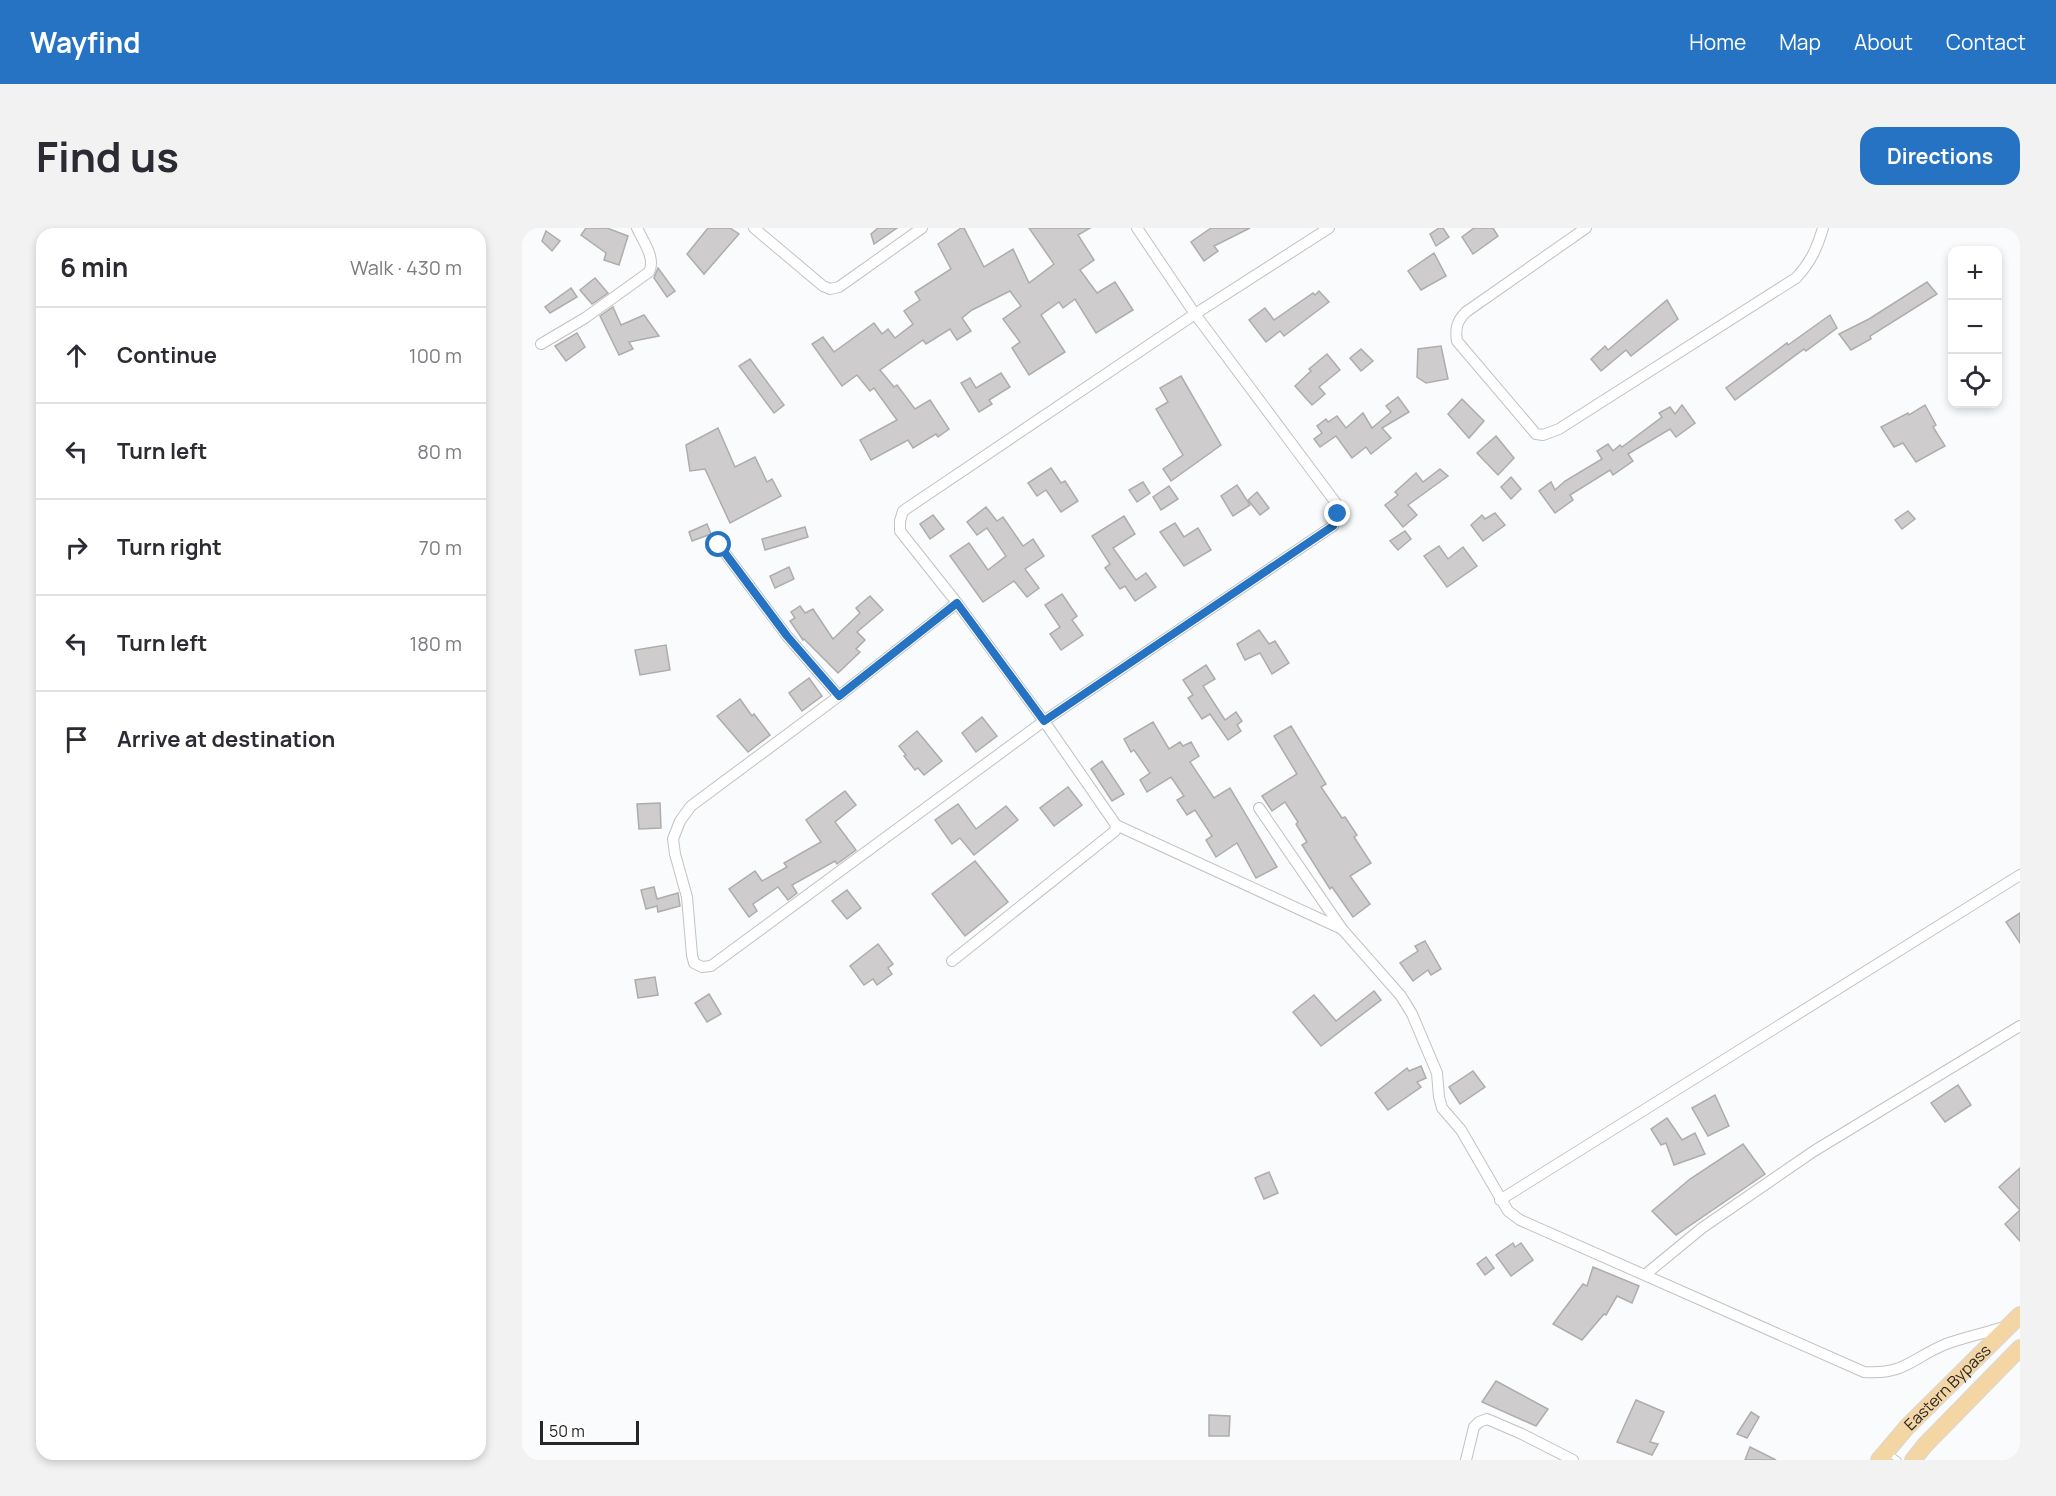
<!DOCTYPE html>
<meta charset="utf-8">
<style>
:root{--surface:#fff;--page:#f2f2f3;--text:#2b2b33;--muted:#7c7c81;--line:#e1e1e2;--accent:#2573c2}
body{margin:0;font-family:Manrope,sans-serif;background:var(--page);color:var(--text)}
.controls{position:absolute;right:18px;top:18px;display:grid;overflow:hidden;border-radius:12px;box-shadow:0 3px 9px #0003}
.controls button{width:54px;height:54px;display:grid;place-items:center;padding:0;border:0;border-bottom:2px solid var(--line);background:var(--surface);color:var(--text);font:30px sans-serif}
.scale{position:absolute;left:18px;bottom:15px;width:99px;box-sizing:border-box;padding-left:6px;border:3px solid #262627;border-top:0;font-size:16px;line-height:21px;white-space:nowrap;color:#262627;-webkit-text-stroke:4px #fff;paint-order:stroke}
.stop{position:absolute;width:18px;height:18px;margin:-14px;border:4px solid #2573c2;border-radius:50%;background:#fff}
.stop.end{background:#2573c2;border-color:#fff;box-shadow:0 2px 6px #0008}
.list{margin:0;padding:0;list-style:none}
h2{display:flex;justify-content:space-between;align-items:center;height:78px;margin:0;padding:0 24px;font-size:26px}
h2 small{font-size:20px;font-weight:400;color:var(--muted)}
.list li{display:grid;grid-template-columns:39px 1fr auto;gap:18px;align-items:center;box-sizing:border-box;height:96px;padding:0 24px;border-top:2px solid var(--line)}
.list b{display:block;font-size:22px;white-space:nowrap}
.list em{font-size:20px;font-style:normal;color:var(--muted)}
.icon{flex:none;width:33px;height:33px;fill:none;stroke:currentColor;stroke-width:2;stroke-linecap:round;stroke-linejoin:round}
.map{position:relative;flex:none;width:1498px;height:1232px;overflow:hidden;border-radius:18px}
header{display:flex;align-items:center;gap:36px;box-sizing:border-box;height:84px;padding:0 30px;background:var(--accent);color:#fff}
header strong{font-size:28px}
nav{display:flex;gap:33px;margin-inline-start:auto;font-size:21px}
.intro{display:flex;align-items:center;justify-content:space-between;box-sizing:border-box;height:144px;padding:0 36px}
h1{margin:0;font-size:42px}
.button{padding:15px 27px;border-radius:18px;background:var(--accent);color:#fff;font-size:21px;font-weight:700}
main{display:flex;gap:36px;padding:0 36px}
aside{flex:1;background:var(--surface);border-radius:18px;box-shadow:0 3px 9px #0003}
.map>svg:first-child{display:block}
</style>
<header>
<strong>Wayfind</strong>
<nav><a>Home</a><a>Map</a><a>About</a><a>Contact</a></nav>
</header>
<div class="intro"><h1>Find us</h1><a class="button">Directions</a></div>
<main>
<aside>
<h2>6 min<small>Walk · 430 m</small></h2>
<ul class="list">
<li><svg class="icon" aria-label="ahead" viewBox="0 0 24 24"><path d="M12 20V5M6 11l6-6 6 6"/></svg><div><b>Continue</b></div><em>100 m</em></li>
<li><svg class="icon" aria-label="left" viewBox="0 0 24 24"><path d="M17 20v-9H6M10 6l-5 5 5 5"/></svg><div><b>Turn left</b></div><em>80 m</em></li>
<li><svg class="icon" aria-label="right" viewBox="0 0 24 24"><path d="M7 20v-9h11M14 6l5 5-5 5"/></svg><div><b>Turn right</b></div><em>70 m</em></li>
<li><svg class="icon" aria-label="left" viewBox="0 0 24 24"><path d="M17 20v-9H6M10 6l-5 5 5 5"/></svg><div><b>Turn left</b></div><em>180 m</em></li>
<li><svg class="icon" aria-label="arrive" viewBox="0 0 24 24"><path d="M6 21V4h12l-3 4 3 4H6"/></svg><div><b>Arrive at destination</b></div></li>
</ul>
</aside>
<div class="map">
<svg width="1498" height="1232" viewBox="0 0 1498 1232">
<rect width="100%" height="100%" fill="#fafbfc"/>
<!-- building -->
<g fill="#cecccc" stroke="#aeadac" stroke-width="1.5">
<polygon points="64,0 85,0 106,8 97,37 82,32 84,25 59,7"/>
<polygon points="186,0 208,0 217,6 182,46 165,26"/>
<polygon points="356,0 375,0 352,16 349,6"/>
<polygon points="439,0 442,0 462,39 491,21 507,55 532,36 507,0 568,0 556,7 572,32 558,42 575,65 593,54 611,82 574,105 553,71 541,80 537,74 519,87 543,124 507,147 490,120 498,114 481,91 499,78 488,63 450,82 440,90 449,103 435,112 428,101 404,116 401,112 358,142 372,159 375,157 393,181 408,172 427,201 416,209 414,206 391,220 386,212 349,232 338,212 375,192 352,160 348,163 335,147 320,158 290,116 301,109 312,124 352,95 360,106 366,101 373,110 391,96 382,83 398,72 393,64 429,41 416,16"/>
<polygon points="689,0 728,0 692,18 696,23 682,33 669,14"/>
<polygon points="917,0 921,0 927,9 914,18 908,6"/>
<polygon points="952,0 971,0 976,8 951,26 940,9"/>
<polygon points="24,3 38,13 30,23 20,13"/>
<polygon points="912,25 924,48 899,62 886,43"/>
<polygon points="136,40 153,63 145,69 132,50"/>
<polygon points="73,50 86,65 70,76 58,62"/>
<polygon points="1405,54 1415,66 1348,108 1349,111 1329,122 1317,106 1347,91"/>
<polygon points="49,60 55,69 28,85 23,79"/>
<polygon points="797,63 807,74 762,108 758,103 744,114 727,92 743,80 752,92 791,65 793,67"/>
<polygon points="1145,72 1156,91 1109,128 1104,122 1079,143 1069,131 1083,118 1086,122"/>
<polygon points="91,79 99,97 122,87 137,108 107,114 111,121 97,127 78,88"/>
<polygon points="1308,87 1315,100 1284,123 1282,121 1213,172 1204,160 1265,115 1266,117"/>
<polygon points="55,105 63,119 44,133 33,118"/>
<polygon points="919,118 926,151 904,155 895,149 896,121"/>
<polygon points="839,121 851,133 839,143 828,130"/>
<polygon points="805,126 818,142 797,159 803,166 790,177 773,158 789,143 787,141"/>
<polygon points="228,131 262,177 252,185 217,138"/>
<polygon points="479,145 488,159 467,172 470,176 457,184 439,155 448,150 454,160"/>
<polygon points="659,148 699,217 649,253 641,241 661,227 634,181 646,174 638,160"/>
<polygon points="876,169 887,184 860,200 869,210 849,226 844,219 830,230 814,208 798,219 792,211 800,205 795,198 804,191 806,194 815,188 824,200 841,185 850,200 869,184 864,178"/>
<polygon points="940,171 962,193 947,210 926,186"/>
<polygon points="1160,177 1173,195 1154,209 1148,201 1106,226 1111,233 1091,247 1088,242 1048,267 1051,272 1033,285 1017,263 1029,254 1033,262 1043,253 1080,231 1075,223 1086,216 1091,223 1098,217 1100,219 1140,189 1137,185 1148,179 1153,186"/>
<polygon points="1403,177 1414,197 1411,199 1423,218 1394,234 1381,215 1372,219 1359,199 1386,185 1387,187"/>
<polygon points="196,200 213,239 233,229 245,254 250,251 259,268 208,295 183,241 168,243 164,217"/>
<polygon points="974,208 992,230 976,247 955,225"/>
<polygon points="529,240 539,255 543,253 556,273 539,284 524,262 515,268 506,255"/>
<polygon points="918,241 926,248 886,277 895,287 881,299 863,277 876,267 873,264 894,245 901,254"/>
<polygon points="989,249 999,261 989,271 979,259"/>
<polygon points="621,254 628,265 615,274 607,262"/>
<polygon points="715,257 728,277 711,288 699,268"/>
<polygon points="647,258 656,271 639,282 631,269"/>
<polygon points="735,264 747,280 738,287 726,272"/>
<polygon points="464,279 475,293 481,289 501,318 511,311 522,328 503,341 517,360 505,369 492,353 461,374 428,328 447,315 466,342 484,328 465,300 455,307 445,294"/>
<polygon points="1386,283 1393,291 1380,301 1373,292"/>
<polygon points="973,285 983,297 961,313 949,297 960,287 963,291"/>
<polygon points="411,287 422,301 408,311 398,296"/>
<polygon points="602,288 613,306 591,320 614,352 624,345 634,359 613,373 603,358 598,361 583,340 588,336 570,308"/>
<polygon points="653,295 662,309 676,300 689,322 662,338 638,304"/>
<polygon points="185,296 189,306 170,313 167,304"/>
<polygon points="283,299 286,309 243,322 240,311"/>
<polygon points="883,303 889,311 876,322 868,313"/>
<polygon points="917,318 926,331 941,319 955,338 925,359 902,328"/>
<polygon points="267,339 272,351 253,360 248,348"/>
<polygon points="540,366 555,388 550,392 561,407 539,422 528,406 538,399 523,377"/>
<polygon points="348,368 361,382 335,404 343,412 334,421 338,424 316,445 282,411 281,412 268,393 273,390 269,384 278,378 283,385 291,381 311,411 338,385 334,380"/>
<polygon points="737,402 747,416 753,413 767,435 750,446 738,425 723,432 715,416"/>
<polygon points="144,417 148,442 118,447 113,422"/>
<polygon points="684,437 693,451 681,458 703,492 714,484 720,493 715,497 719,503 706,512 688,486 680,491 666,470 671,467 661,452"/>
<polygon points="287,450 300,468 280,483 267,465"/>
<polygon points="218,471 230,488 232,486 248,507 226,524 195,488"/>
<polygon points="460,489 475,508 454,524 440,505"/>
<polygon points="631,494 647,521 658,514 661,518 669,514 677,528 668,534 692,570 708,560 755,639 734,650 715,615 694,629 684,612 690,608 673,582 665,587 655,572 662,568 649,549 625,564 618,552 628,545 612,522 609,524 602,511"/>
<polygon points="769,498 804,556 799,559 820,590 823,589 835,607 832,609 849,635 828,648 848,676 831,689 810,659 808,661 780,617 785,614 774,596 776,594 763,574 750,583 740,568 775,546 752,508"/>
<polygon points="395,503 420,533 402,547 396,540 393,542 382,528 384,527 377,518"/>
<polygon points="580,533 602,566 590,573 569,541"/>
<polygon points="546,559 560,577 532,598 518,580"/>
<polygon points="323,563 334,577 313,594 334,622 315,636 313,633 270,657 275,665 266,672 256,659 231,676 235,683 227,689 207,661 233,643 240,653 265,639 262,635 299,614 284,592"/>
<polygon points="138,575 139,600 117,601 115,576"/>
<polygon points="436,576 454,601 484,578 496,592 452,627 438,610 430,616 413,592"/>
<polygon points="453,633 486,674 443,708 410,666"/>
<polygon points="132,659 135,671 156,665 158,678 136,684 135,678 124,681 119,662"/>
<polygon points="325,662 339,680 325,691 310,673"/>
<polygon points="1498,685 1498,715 1484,694"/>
<polygon points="903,713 919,741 909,747 906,742 891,753 878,735 896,723 893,718"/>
<polygon points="356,716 371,736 366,740 370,746 355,757 351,751 342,757 328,738"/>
<polygon points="133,749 136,767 116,770 113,752"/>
<polygon points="852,763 859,772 799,818 771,784 792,767 814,793"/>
<polygon points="187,766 199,786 185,794 173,775"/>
<polygon points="899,838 904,850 895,854 899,859 866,882 853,865 885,840 887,843"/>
<polygon points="951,843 963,859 938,876 927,859"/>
<polygon points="1436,857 1449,877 1423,894 1409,875"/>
<polygon points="1193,867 1207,898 1186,908 1170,880"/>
<polygon points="1145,890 1160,912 1173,905 1183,926 1152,937 1144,915 1139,917 1129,901"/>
<polygon points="1221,916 1243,946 1154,1007 1130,983 1168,951"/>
<polygon points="1498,940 1498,1013 1483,996 1498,982 1477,959"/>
<polygon points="747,944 756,965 742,971 733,950"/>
<polygon points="991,1015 993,1019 999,1015 1011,1032 989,1048 974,1027"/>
<polygon points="964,1029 972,1040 963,1047 955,1036"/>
<polygon points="1071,1039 1117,1058 1110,1075 1095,1068 1084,1087 1082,1086 1060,1112 1031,1096 1061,1056 1065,1058"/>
<polygon points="974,1153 1026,1181 1014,1198 960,1174"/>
<polygon points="1114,1172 1142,1184 1128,1214 1136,1216 1130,1227 1095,1214"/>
<polygon points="1229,1184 1237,1189 1225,1210 1215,1206"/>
<polygon points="687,1187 708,1188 707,1208 687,1208"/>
<polygon points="1228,1219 1254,1232 1223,1232"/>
</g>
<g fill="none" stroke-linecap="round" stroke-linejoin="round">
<!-- lane casing -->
<g stroke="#c1c2c3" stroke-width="7">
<polyline id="lane" points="1365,1224 1376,1232"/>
</g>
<!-- street casing -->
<g stroke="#c1c2c3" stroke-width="12">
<g id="street">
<polyline points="232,0 301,58 308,61 317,59 400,0"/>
<polyline points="807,0 673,86 381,283 378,293 378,303 435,375 522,493 594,597 820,701"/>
<path d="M1064,0l-120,84c-9,9 -11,16 -9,29l79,93 7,1 16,-6 237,-151c15,-16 21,-30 27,-50"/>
<path d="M19,116l44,-26 64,-46c7,-14 -6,-31 -12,-44"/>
<polyline points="197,317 265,408 317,468"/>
<polyline points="435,375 317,468 169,578 158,593 151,611 153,626 165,669 170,727 172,735 180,739 189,738 522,493 811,298 816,286 814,275 673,86 615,0"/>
<path d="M737,580l83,121 59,67 11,18 25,59 2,24 3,11 19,22 47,81 12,9 344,152c41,3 48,-14 82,-28 19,-7 39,-11 58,-17"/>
<polyline points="430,733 588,607 593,603 594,597"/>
<polyline points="978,972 1498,647"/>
<polyline points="1124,1046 1180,1000 1292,923 1498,798"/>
<polyline points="944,1232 952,1199 957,1194 965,1191 1000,1206 1051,1232"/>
</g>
</g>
<!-- primary casing -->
<g stroke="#d8d8d8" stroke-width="18">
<g id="primary">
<path id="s1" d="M1357,1232l28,-33 113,-112"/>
<polyline points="1391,1232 1403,1217 1498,1120"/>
</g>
</g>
<!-- lane -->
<use href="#lane" stroke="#fff" stroke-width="5"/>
<!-- street -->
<use href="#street" stroke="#fff" stroke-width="10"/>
<!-- primary -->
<use href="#primary" stroke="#f4d6a4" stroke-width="16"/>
</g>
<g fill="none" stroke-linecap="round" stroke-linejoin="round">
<!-- route -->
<polyline stroke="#2573c2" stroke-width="8" points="197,317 265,408 317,468 435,375 522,493 811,298 816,286"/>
</g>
<g text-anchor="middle" stroke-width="6" stroke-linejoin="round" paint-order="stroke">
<!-- street labels -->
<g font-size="16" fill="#262627" stroke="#fff">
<text dy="6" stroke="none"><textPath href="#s1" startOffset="100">Eastern Bypass</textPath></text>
</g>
</g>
</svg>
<div class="controls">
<button>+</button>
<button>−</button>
<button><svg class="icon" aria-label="locate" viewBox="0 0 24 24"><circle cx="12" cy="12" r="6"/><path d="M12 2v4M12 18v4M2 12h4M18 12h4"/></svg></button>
</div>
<div class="scale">50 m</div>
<div class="stop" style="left:197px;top:317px"></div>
<div class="stop end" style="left:816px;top:286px"></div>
</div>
</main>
